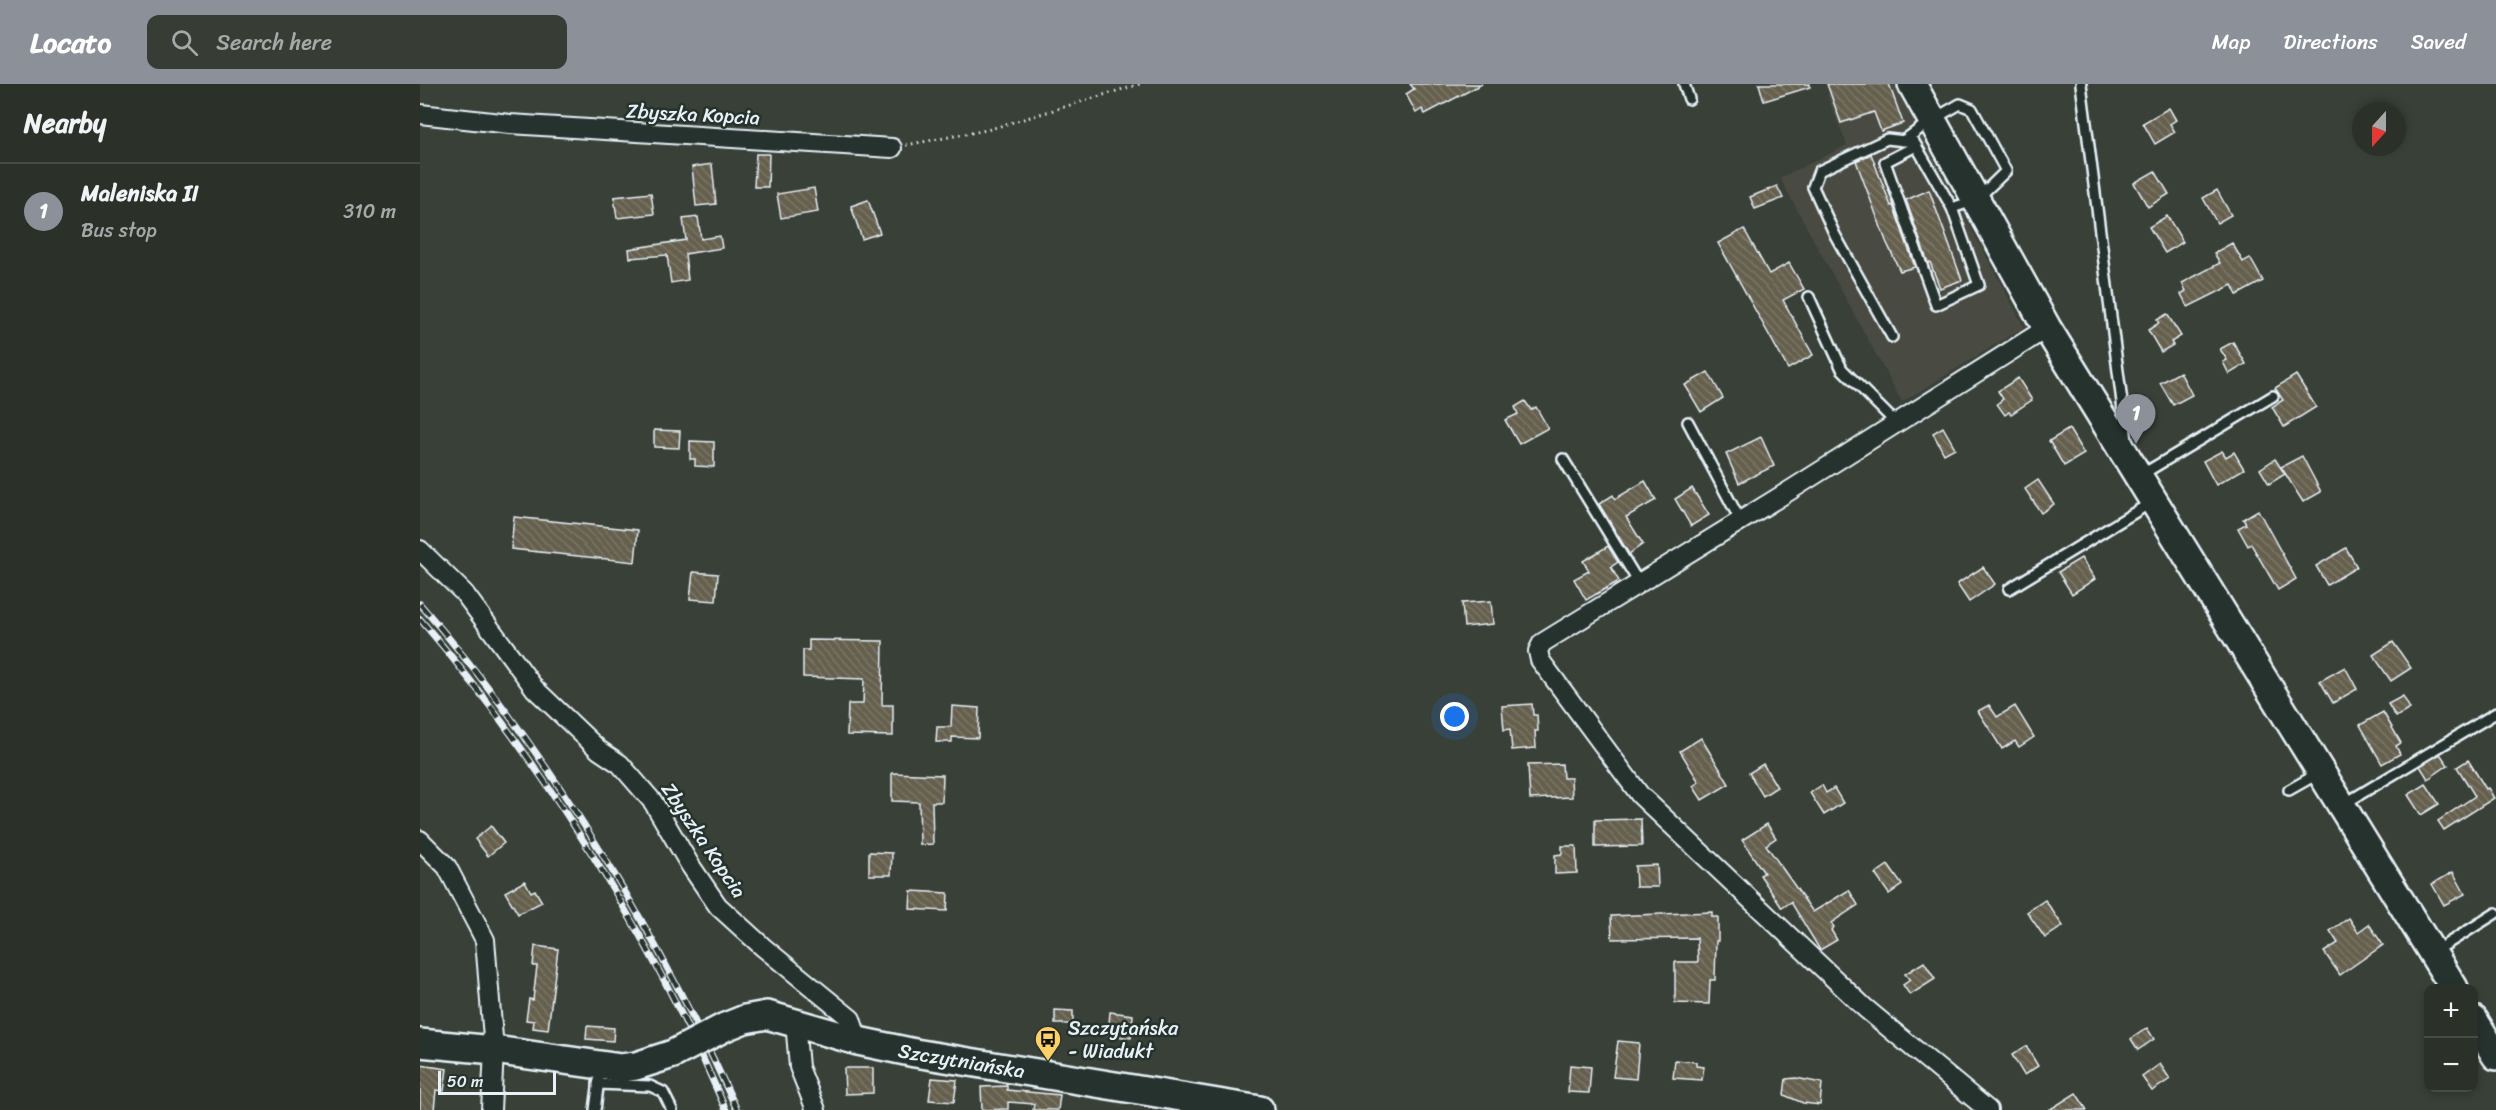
<!DOCTYPE html>
<meta charset="utf-8">
<style>
:root{--surface:#2b3029;--page:#373c35;--text:#f1f3f6;--muted:#a6a9a8;--line:#474b46;--accent:#8c9099}
body{margin:0;font-family:Sriracha,sans-serif;background:var(--page);color:var(--text)}
.controls{position:absolute;right:18px;bottom:18px;display:grid;overflow:hidden;border-radius:12px;box-shadow:0 3px 9px #0003}
.controls button{width:54px;height:54px;display:grid;place-items:center;padding:0;border:0;border-bottom:2px solid var(--line);background:var(--surface);color:var(--text);font:30px sans-serif}
.compass{position:absolute;left:1932px;top:18px;width:54px;height:54px;border-radius:50%;background:var(--surface);box-shadow:0 3px 9px #0003;rotate:201deg}
.scale{position:absolute;left:18px;bottom:15px;width:118px;box-sizing:border-box;padding-left:6px;border:3px solid #e8f1f8;border-top:0;font-size:16px;line-height:21px;white-space:nowrap;color:#e8f1f8;-webkit-text-stroke:4px #26332d;paint-order:stroke}
.you{position:absolute;left:1035px;top:633px;width:21px;height:21px;margin:-15px;border:4px solid #fff;border-radius:50%;background:#1a73e8;box-shadow:0 0 0 9px #1a73e833}
.badge{display:grid;place-items:center;width:39px;height:39px;border-radius:50%;background:var(--accent);color:#fff;font-size:20px;font-weight:700}
.pin{position:absolute;translate:-50% -50px;filter:drop-shadow(0 2px 3px #0008)}
.pin::after{content:'';position:absolute;top:32px;width:21px;height:18px;background:inherit;clip-path:polygon(0 0,100% 0,50% 100%)}
.list{margin:0;padding:0;list-style:none}
h2{display:flex;justify-content:space-between;align-items:center;height:78px;margin:0;padding:0 24px;font-size:26px}
h2 small{font-size:20px;font-weight:400;color:var(--muted)}
.list li{display:grid;grid-template-columns:39px 1fr auto;gap:18px;align-items:center;box-sizing:border-box;height:96px;padding:0 24px;border-top:2px solid var(--line)}
.list b{display:block;font-size:22px;white-space:nowrap}
.list p{margin:0;font-size:20px;white-space:nowrap;color:var(--muted)}
.list em{font-size:20px;font-style:normal;color:var(--muted)}
.icon{flex:none;width:33px;height:33px;fill:none;stroke:currentColor;stroke-width:2;stroke-linecap:round;stroke-linejoin:round}
.map{position:relative;flex:none;width:2076px;height:1026px;overflow:hidden}
header{display:flex;align-items:center;gap:36px;box-sizing:border-box;height:84px;padding:0 30px;background:var(--accent);color:#fff}
header strong{font-size:28px}
nav{display:flex;gap:33px;margin-inline-start:auto;font-size:21px}
.search{width:420px;height:54px;background:var(--page);display:flex;align-items:center;gap:15px;box-sizing:border-box;padding:0 21px;border-radius:12px;color:var(--muted);font-size:22px}
main{display:flex}
aside{flex:1;background:var(--surface)}
.map>svg:first-child{display:block}
</style>
<header>
<strong>Locato</strong>
<div class="search"><svg class="icon" aria-label="search" viewBox="0 0 24 24"><circle cx="10" cy="10" r="6"/><path d="M15 15l6 6"/></svg>Search here</div>
<nav><a>Map</a><a>Directions</a><a>Saved</a></nav>
</header>
<main>
<aside>
<h2>Nearby<small></small></h2>
<ul class="list">
<li><span class="badge">1</span><div><b>Maleniska II</b><p>Bus stop</p></div><em>310 m</em></li>
</ul>
</aside>
<div class="map">
<svg width="2076" height="1026" viewBox="0 0 2076 1026">
<defs>
<pattern id="building-back-hatch" width="6" height="6" patternUnits="userSpaceOnUse" patternTransform="scale(1.5)"><rect width="6" height="6" fill="#655f4e"/><path d="M-1 5l2 2M0 0l6 6M5-1l2 2" fill="none" stroke="#7b7668"/></pattern>
</defs>
<rect width="100%" height="100%" fill="#394037"/>
<filter id="ink" filterUnits="userSpaceOnUse"><feTurbulence type="fractalNoise" baseFrequency=".0167" numOctaves="2"/><feDisplacementMap in="SourceGraphic" scale="12" xChannelSelector="R" yChannelSelector="G"/><feConvolveMatrix kernelMatrix="1 2 1 2 8 2 1 2 1" color-interpolation-filters="sRGB"/></filter>
<g filter="url(#ink)">
<!-- built -->
<polygon fill="#494c42" points="1439,0 1474,0 1604,243 1482,318 1360,94 1427,61 1407,11"/>
<!-- building -->
<g fill="url(#building-back-hatch)" stroke="#e8f1f8" stroke-width="1.5">
<polygon points="990,0 1062,0 1005,30 1002,25 996,29 986,10 994,5"/>
<polygon points="1339,0 1390,0 1390,3 1344,17"/>
<polygon points="1407,0 1469,0 1483,39 1461,47 1454,28 1421,39"/>
<polygon points="1749,24 1756,36 1750,40 1755,48 1735,60 1723,39"/>
<polygon points="336,70 349,70 348,103 334,103"/>
<polygon points="1451,70 1471,122 1473,121 1495,183 1480,187 1466,157 1436,77"/>
<polygon points="292,80 296,120 276,122 272,83"/>
<polygon points="1735,87 1749,110 1728,123 1714,99"/>
<polygon points="1357,102 1363,114 1335,125 1330,113"/>
<polygon points="394,104 398,128 361,134 357,110"/>
<polygon points="1509,106 1542,196 1520,204 1510,178 1508,179 1486,116"/>
<polygon points="1797,106 1811,131 1797,139 1783,114"/>
<polygon points="231,109 234,130 197,134 194,113"/>
<polygon points="448,116 460,149 442,155 431,122"/>
<polygon points="1747,132 1763,158 1745,169 1729,143"/>
<polygon points="278,133 281,155 300,152 302,164 265,170 268,196 251,199 247,171 210,174 209,165 266,156 263,135"/>
<polygon points="1324,145 1349,190 1369,179 1384,205 1363,216 1393,271 1368,285 1298,159"/>
<polygon points="1812,159 1823,178 1830,174 1843,197 1817,211 1812,201 1768,223 1761,210 1766,207 1762,199 1800,179 1794,169"/>
<polygon points="1747,230 1761,252 1751,258 1753,261 1741,268 1728,246 1739,239 1737,236"/>
<polygon points="1813,258 1826,280 1809,290 1803,278 1807,276 1800,265"/>
<polygon points="1288,288 1303,314 1281,328 1265,301"/>
<polygon points="1760,288 1772,311 1753,321 1740,299"/>
<polygon points="1876,291 1896,323 1864,343 1852,323 1863,316 1855,304"/>
<polygon points="1598,294 1612,316 1591,330 1589,328 1585,331 1577,320 1583,315 1578,307"/>
<polygon points="1105,317 1111,326 1116,323 1128,344 1099,360 1085,336 1098,330 1095,323"/>
<polygon points="1523,343 1535,364 1524,370 1513,349"/>
<polygon points="1649,345 1664,370 1644,382 1629,357"/>
<polygon points="234,346 260,347 259,364 234,363"/>
<polygon points="1341,353 1354,382 1319,399 1306,370"/>
<polygon points="270,357 294,358 294,383 275,382 275,375 270,375"/>
<polygon points="1802,367 1806,373 1814,368 1824,385 1796,401 1783,377"/>
<polygon points="1882,372 1901,408 1883,418 1861,383"/>
<polygon points="1855,375 1865,390 1849,400 1840,385"/>
<polygon points="1618,396 1634,420 1621,429 1605,405"/>
<polygon points="1225,397 1236,416 1206,433 1223,460 1209,470 1179,420 1193,411 1195,415"/>
<polygon points="1272,404 1289,431 1271,442 1255,415"/>
<polygon points="1838,426 1876,495 1858,506 1831,460 1828,462 1818,444 1826,440 1823,435"/>
<polygon points="94,433 218,446 215,478 91,465"/>
<polygon points="1188,462 1198,478 1191,483 1199,497 1166,516 1154,495 1169,487 1163,477"/>
<polygon points="1926,464 1937,483 1907,501 1896,482"/>
<polygon points="1661,474 1675,495 1652,510 1638,488"/>
<polygon points="1563,483 1575,500 1549,518 1537,500"/>
<polygon points="273,488 298,490 296,517 270,515"/>
<polygon points="1071,517 1073,540 1044,543 1042,519"/>
<polygon points="389,556 463,557 462,621 473,621 473,652 427,651 428,620 443,620 444,595 383,593 383,566 389,566"/>
<polygon points="1973,558 1991,584 1971,597 1953,571"/>
<polygon points="1925,583 1937,605 1913,619 1900,597"/>
<polygon points="1983,612 1990,625 1976,633 1968,620"/>
<polygon points="1112,620 1113,631 1117,631 1118,647 1115,647 1116,664 1092,666 1090,645 1084,646 1082,622"/>
<polygon points="1569,621 1577,633 1595,622 1614,653 1599,663 1595,657 1582,665 1558,627"/>
<polygon points="532,622 559,624 558,654 532,653 532,658 516,658 517,643 531,643"/>
<polygon points="1963,628 1981,659 1976,662 1980,670 1962,680 1940,641"/>
<polygon points="1281,654 1309,700 1282,716 1273,702 1279,698 1260,667"/>
<polygon points="2020,670 2028,681 2008,695 2000,682"/>
<polygon points="2048,676 2066,705 2068,704 2074,714 2024,746 2018,737 2055,712 2037,683"/>
<polygon points="1142,680 1143,694 1151,694 1152,713 1110,715 1108,681"/>
<polygon points="1343,680 1357,703 1343,712 1329,689"/>
<polygon points="472,689 523,691 522,718 512,718 513,760 500,761 499,718 472,717"/>
<polygon points="2006,700 2019,720 2001,731 1988,711"/>
<polygon points="1402,701 1406,709 1414,704 1423,719 1404,731 1390,709"/>
<polygon points="1221,735 1222,762 1175,763 1175,736"/>
<polygon points="1347,740 1356,754 1346,761 1393,828 1429,806 1438,821 1411,839 1414,843 1411,846 1417,856 1400,866 1371,818 1362,824 1340,791 1344,789 1322,756"/>
<polygon points="71,742 84,759 68,772 55,755"/>
<polygon points="1142,762 1156,762 1157,789 1135,790 1135,771 1142,770"/>
<polygon points="449,768 472,769 471,791 449,791"/>
<polygon points="1237,781 1238,803 1216,803 1215,782"/>
<polygon points="1468,781 1482,801 1469,810 1455,790"/>
<polygon points="2033,788 2045,810 2024,821 2012,800"/>
<polygon points="105,797 111,808 115,806 122,818 98,830 85,808"/>
<polygon points="491,807 528,809 527,827 490,825"/>
<polygon points="1625,816 1643,842 1625,854 1607,828"/>
<polygon points="1292,828 1292,833 1298,833 1298,857 1296,857 1295,896 1290,896 1289,920 1255,919 1255,878 1278,878 1277,854 1192,855 1191,832"/>
<polygon points="1929,834 1938,848 1949,840 1963,861 1920,891 1904,868 1918,859 1910,847"/>
<polygon points="115,862 138,865 128,946 113,944 114,937 106,936 109,915 113,916 117,882 113,882"/>
<polygon points="1504,878 1515,895 1490,911 1483,901 1490,896 1485,890"/>
<polygon points="635,926 653,927 653,940 635,940"/>
<polygon points="690,928 713,931 711,954 688,951"/>
<polygon points="167,942 194,944 193,957 166,955"/>
<polygon points="1727,944 1734,955 1718,966 1711,955"/>
<polygon points="1198,957 1219,959 1216,995 1193,993"/>
<polygon points="1606,962 1618,982 1604,991 1592,971"/>
<polygon points="1255,976 1276,978 1276,982 1284,983 1282,996 1253,994"/>
<polygon points="1740,980 1750,995 1732,1007 1722,993"/>
<polygon points="0,981 27,985 24,1007 16,1006 14,1026 0,1026"/>
<polygon points="1150,981 1171,983 1169,1009 1148,1008"/>
<polygon points="424,984 453,984 453,1009 425,1010"/>
<polygon points="512,994 537,996 534,1018 509,1016"/>
<polygon points="1376,994 1402,999 1400,1021 1383,1019 1364,1011 1366,995"/>
<polygon points="587,1002 587,1006 640,1011 638,1026 613,1026 614,1020 588,1018 588,1025 562,1026 561,1003"/>
<polygon points="1656,1009 1667,1026 1629,1026"/>
</g>
<g fill="none" stroke-linecap="round" stroke-linejoin="round">
<!-- lane casing -->
<g stroke="#e8f1f8" stroke-width="14">
<g id="lane">
<polyline points="1264,0 1269,15"/>
<polyline points="1661,0 1707,357"/>
<polyline points="1496,62 1465,78 1516,221 1559,201 1532,124"/>
<polyline points="1389,213 1422,285 1476,339"/>
<polyline points="1472,253 1415,151 1393,103 1399,87 1467,55 1494,58 1532,124 1556,116 1586,87 1552,25 1540,20 1512,36 1483,57"/>
<polyline points="1268,338 1320,436"/>
<polyline points="1143,375 1219,499"/>
<polyline points="1721,391 1853,312"/>
<polyline points="1589,505 1732,418"/>
<polyline points="1869,706 1899,689"/>
<polyline points="1924,720 2076,629"/>
<polyline points="2014,868 2076,829"/>
<polyline points="178,1000 230,1002 243,1008 252,1026"/>
<polyline points="175,1026 179,996"/>
</g>
</g>
<!-- street casing -->
<g stroke="#e8f1f8" stroke-width="22">
<g id="street">
<polyline points="0,30 90,40 472,64"/>
<polyline points="0,466 44,509 115,605 179,666 200,680 233,718 270,781 298,822 343,863 431,935 438,957"/>
<polyline points="0,756 27,783 65,856 74,966 71,1026"/>
<polyline points="375,938 379,983 396,1026"/>
<polyline points="1568,1026 1445,924 1220,711 1120,576 1118,567 1122,559 1369,407 1627,244"/>
</g>
</g>
<!-- secondary casing -->
<g stroke="#e8f1f8" stroke-width="32">
<g id="secondary">
<polyline points="1492,0 1627,244 2034,904"/>
<polyline points="2054,936 2076,972"/>
<path id="s1" d="M305,943l20,-8 22,-4 91,26 57,12 345,57"/>
<polyline points="0,959 74,966 201,984 216,982 253,970"/>
</g>
</g>
<!-- path -->
<polyline stroke="#e8f1f8" stroke-width="3" stroke-dasharray="1.5 4.5" stroke-linecap="butt" points="486,61 567,46 720,0"/>
<!-- lane -->
<use href="#lane" stroke="#26332d" stroke-width="9"/>
<!-- street -->
<use href="#street" stroke="#26332d" stroke-width="18"/>
<!-- secondary -->
<use href="#secondary" stroke="#26332d" stroke-width="27"/>
<!-- rail casing -->
<g stroke="#e8f1f8" stroke-width="7">
<g id="rail">
<path d="M0,520c131,151 235,324 317,506"/>
<path d="M0,535c125,146 230,315 306,491"/>
</g>
</g>
<!-- rail -->
<use href="#rail" stroke="#26332d" stroke-width="4.5" stroke-dasharray="14" stroke-linecap="butt"/>
<!-- secondary-bridge casing -->
<g stroke="#e8f1f8" stroke-width="32" stroke-linecap="butt">
<polyline id="secondary-bridge" points="253,970 305,943"/>
</g>
<!-- secondary-bridge -->
<use href="#secondary-bridge" stroke="#26332d" stroke-width="27"/>
</g>
</g>
<!-- icons -->
<defs>
<g id="bus-pin" transform="scale(1.35)"><path d="M0 17L-7.5 6A9.5 9.5 0 1 1 7.5 6Z" fill="#ffd166" stroke="#26332d"/><path d="M-5-6H5V4H4V6H2V4H-2V6H-4V4H-5ZM-3.5-4V0h7V-4ZM-3.5 1.2v1.5H-2V1.2ZM2 1.2v1.5H3.5V1.2Z" fill="#111"/></g>
</defs>
<g fill-rule="evenodd">
<use href="#bus-pin" x="628" y="955"/>
</g>
<g text-anchor="middle" stroke-width="5" stroke-linejoin="round" paint-order="stroke">
<!-- street labels -->
<g font-size="20" fill="#e8f1f8" stroke="#26332d">
<text transform="translate(273 30) rotate(3)" y="7">Zbyszka Kopcia</text>
<text transform="translate(284 756) rotate(56)" y="7">Zbyszka Kopcia</text>
<text dy="7" stroke="none"><textPath href="#s1" startOffset="244">Szczytniańska</textPath></text>
</g>
<!-- poi labels -->
<g font-size="20" fill="#e8f1f8" stroke="#26332d" text-anchor="start">
<text x="648" y="951">Szczytańska<tspan x="648" dy="23">- Wiadukt</tspan></text>
</g>
</g>
</svg>
<div class="controls">
<button>+</button>
<button>−</button>
</div>
<svg class="compass" viewBox="-18 -18 36 36"><path d="M0-13l5 13h-10z" fill="#e53935"/><path d="M0 13l5-13h-10z" fill="#a6a9a8"/></svg>
<div class="scale">50 m</div>
<div class="you"></div>
<div class="pin badge" style="left:1716px;top:360px">1</div>
</div>
</main>
